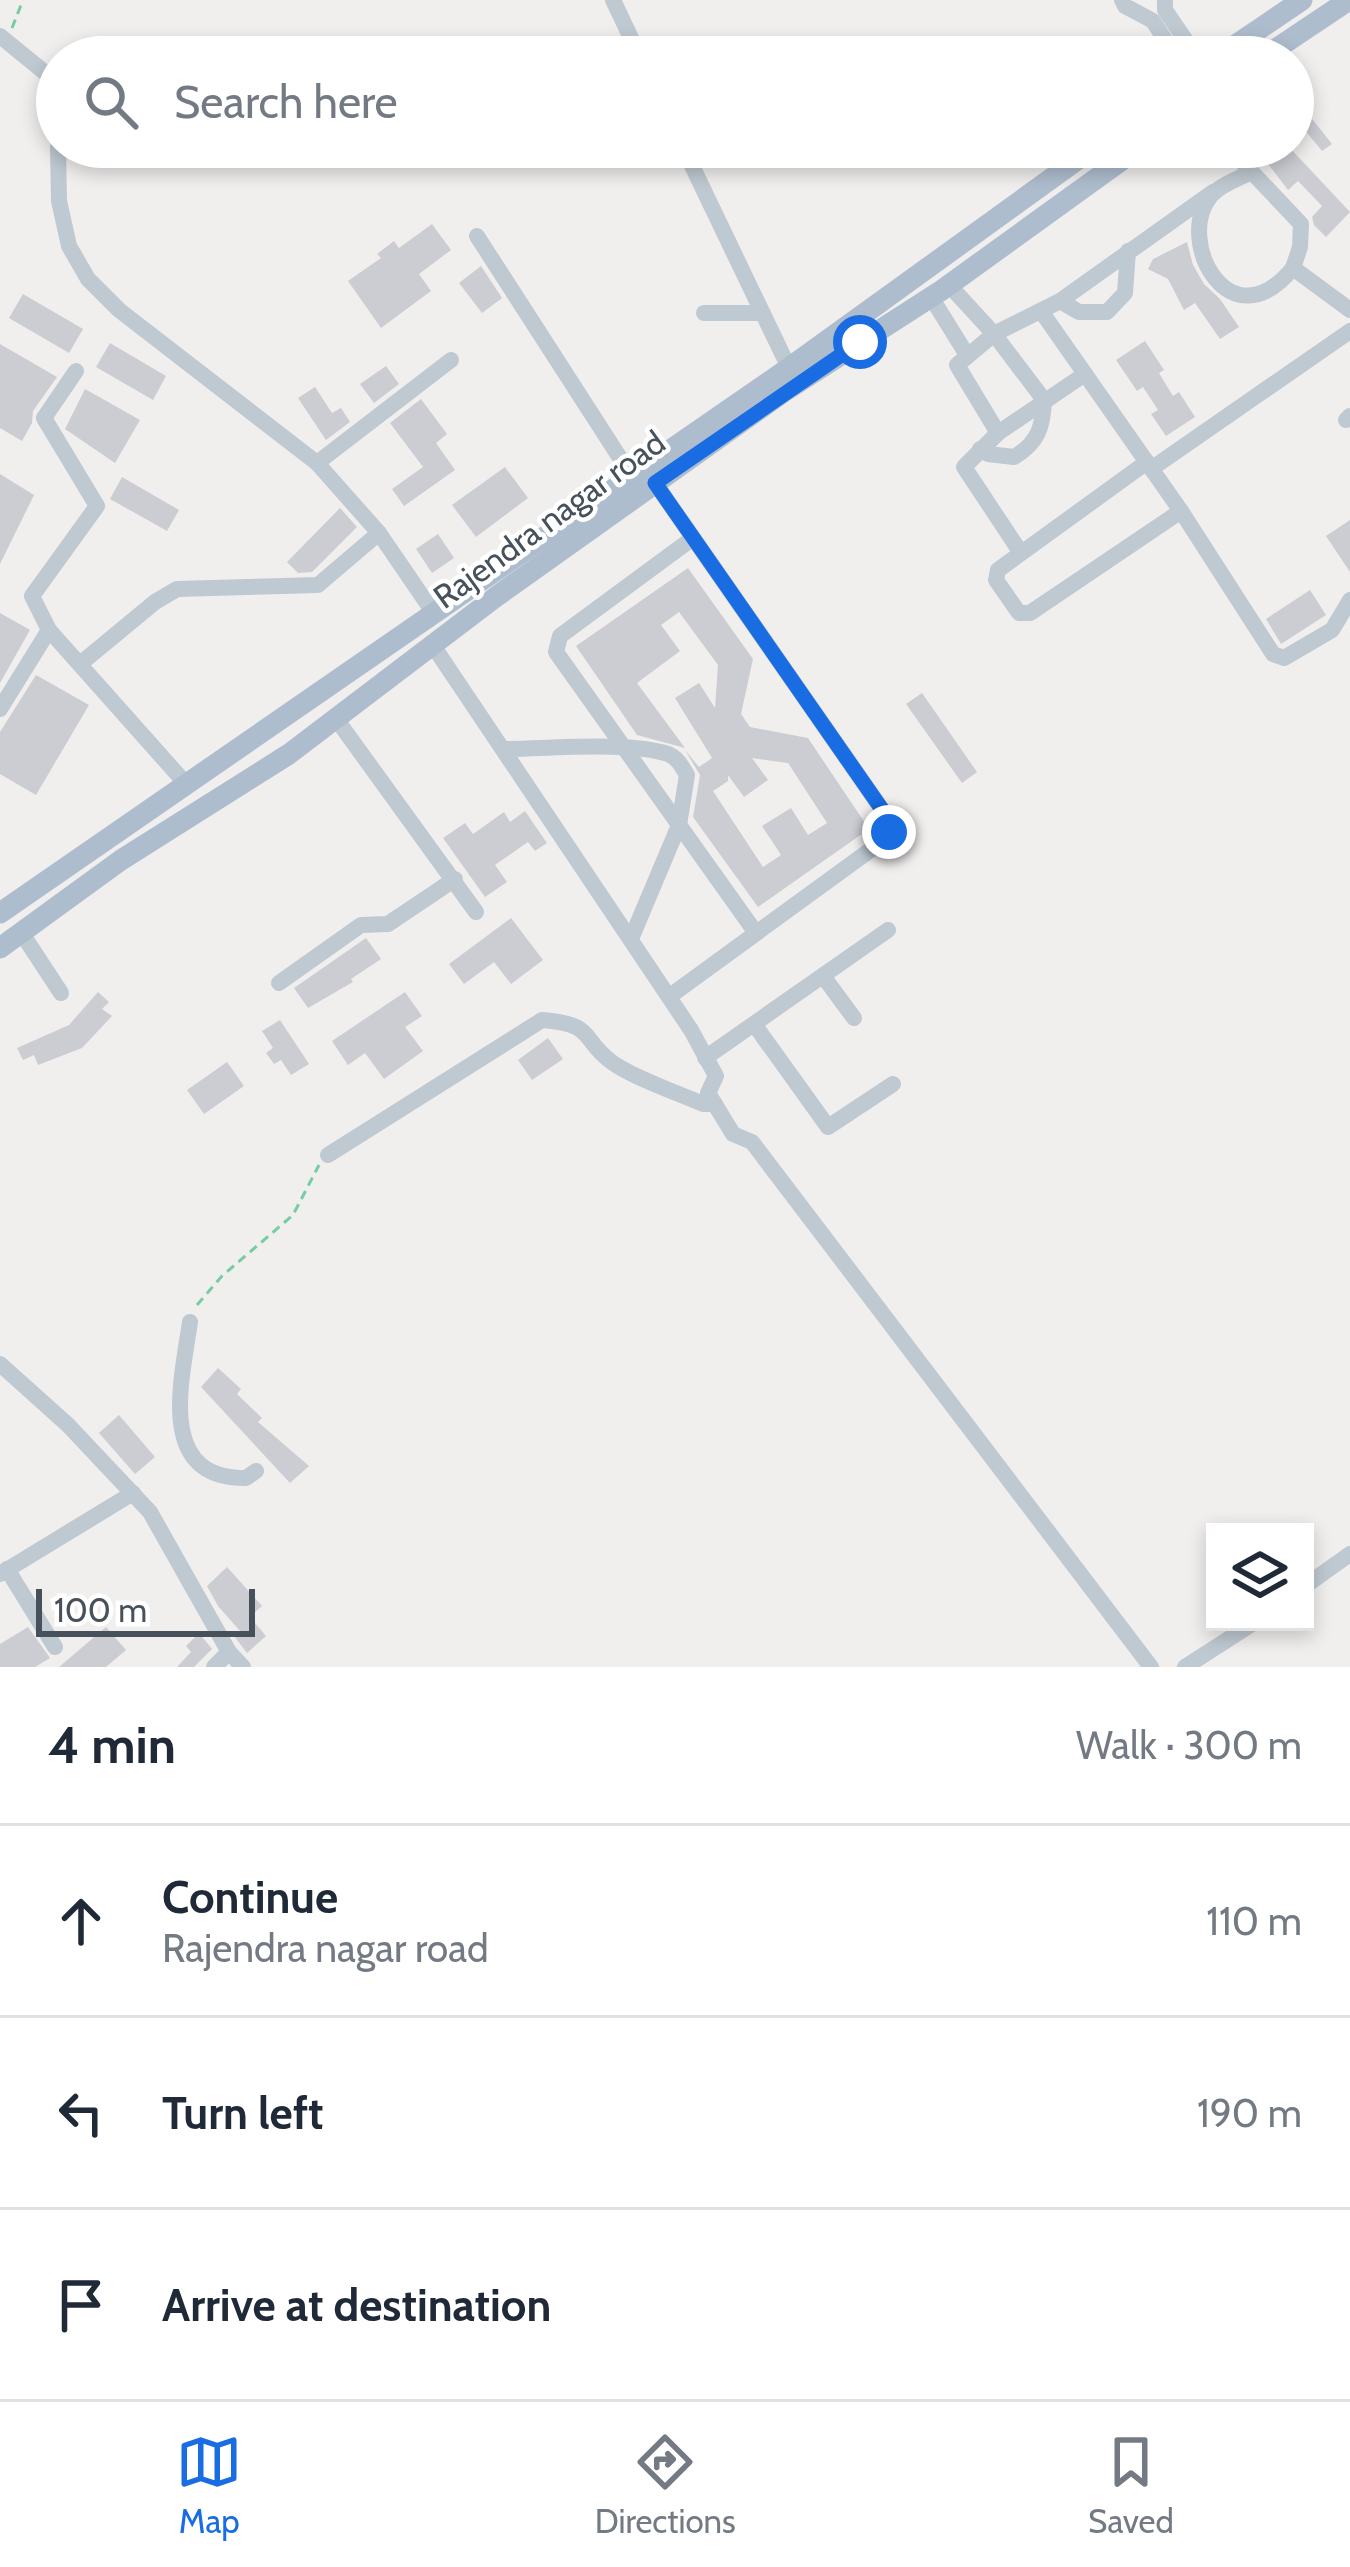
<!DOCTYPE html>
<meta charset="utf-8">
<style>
:root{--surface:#fff;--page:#f2f2f3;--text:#1f2937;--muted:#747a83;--line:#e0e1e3;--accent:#196ce1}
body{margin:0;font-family:Cabin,sans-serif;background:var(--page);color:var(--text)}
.controls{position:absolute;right:36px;bottom:36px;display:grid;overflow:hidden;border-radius:0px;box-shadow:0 6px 18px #0003}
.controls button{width:108px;height:108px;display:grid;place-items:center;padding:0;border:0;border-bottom:3px solid var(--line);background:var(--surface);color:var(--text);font:60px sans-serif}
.scale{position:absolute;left:36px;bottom:30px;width:219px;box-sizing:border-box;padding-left:12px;border:6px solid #47515c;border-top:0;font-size:33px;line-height:42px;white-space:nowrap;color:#47515c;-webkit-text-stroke:9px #fff;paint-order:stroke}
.stop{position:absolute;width:36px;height:36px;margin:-27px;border:9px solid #196ce1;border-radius:50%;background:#fff}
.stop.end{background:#196ce1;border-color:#fff;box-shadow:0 3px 12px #0008}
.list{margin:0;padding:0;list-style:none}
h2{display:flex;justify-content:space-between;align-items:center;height:156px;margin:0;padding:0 48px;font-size:51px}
h2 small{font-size:39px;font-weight:400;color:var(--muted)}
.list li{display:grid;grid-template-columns:78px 1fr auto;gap:36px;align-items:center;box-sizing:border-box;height:192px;padding:0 48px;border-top:3px solid var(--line)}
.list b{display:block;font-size:45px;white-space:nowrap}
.list p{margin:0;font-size:39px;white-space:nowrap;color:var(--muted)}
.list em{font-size:39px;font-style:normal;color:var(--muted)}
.icon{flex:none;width:66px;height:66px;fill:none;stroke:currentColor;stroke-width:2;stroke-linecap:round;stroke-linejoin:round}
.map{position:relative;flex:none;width:1350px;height:1667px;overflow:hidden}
.search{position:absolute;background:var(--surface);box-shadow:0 6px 18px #0003;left:36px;right:36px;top:36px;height:132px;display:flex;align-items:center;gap:30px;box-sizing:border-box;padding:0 42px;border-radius:66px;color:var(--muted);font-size:45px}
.sheet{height:732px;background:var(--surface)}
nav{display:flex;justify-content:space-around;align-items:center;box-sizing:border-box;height:168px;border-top:3px solid var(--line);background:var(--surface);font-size:33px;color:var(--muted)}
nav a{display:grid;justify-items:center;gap:6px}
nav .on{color:var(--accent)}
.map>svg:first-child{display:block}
</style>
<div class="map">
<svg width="1350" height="1667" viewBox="0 0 1350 1667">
<rect width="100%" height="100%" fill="#f1efee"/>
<!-- building -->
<g fill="#cbcdd3" fill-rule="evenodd">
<polygon points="1309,115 1332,144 1322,151 1299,123"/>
<polygon points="1255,147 1289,147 1350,212 1326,237 1314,225 1312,217 1322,206 1298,181 1288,190"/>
<polygon points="432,224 451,250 419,274 431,291 381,328 348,281 381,258 377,254 394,241 399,248"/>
<polygon points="1187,242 1193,265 1204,284 1220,299 1239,327 1220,339 1195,303 1184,310 1168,279 1148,269 1153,259"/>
<polygon points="481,266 502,298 482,313 459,283"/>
<polygon points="23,294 83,329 69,353 9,318"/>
<polygon points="1145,341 1164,370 1159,373 1173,396 1179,392 1195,417 1166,436 1151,414 1158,410 1143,387 1137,391 1116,360"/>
<polygon points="110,343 166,376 153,400 96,367"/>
<polygon points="0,344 57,377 33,411 32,423 22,441 0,428"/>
<polygon points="386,366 399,384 374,403 360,384"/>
<polygon points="315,387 332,413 341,408 350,422 326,440 298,398"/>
<polygon points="85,389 140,420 115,463 65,429"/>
<polygon points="421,399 447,434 436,443 455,470 404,506 392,489 423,467 390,423"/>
<polygon points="505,467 528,498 476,537 452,505"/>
<polygon points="0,474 34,495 0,564"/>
<polygon points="122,477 179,510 167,531 110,499"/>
<polygon points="340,508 357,527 312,572 298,573 287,562"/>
<polygon points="1350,520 1350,572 1326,536"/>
<polygon points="438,534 454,558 432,573 416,549"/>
<path d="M688,568l65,91 -12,55 9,13 58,11 61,91 -111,78 -65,-90 7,-42 -15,-25 14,17 13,-9 -37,-60 24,-15 16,25 3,-43 -39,-53 -18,13 19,26 -43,32 48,65 -48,-13 -61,-89zM752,758l36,5 39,60 -19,12 -17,-27 -29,18 19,29 -18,12 -50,-76 15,-10v-6l16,22 24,-17z"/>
<polygon points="1310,590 1326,615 1281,644 1266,619"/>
<polygon points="0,613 30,630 0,683"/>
<polygon points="36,675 89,705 36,795 0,774 0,732"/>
<polygon points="922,693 977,772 962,783 906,704"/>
<polygon points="525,811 547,843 535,851 528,842 495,865 507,882 485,897 443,838 465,823 473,834 504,812 510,822"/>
<polygon points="511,918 543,960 511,984 494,962 464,984 449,964"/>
<polygon points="366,938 381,959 351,979 353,982 308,1008 294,988"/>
<polygon points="98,992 109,1002 102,1009 112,1016 82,1048 38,1065 34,1055 23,1060 17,1048 69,1025"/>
<polygon points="405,992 422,1016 405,1027 423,1051 384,1079 365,1053 348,1065 332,1041"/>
<polygon points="280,1020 309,1064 291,1075 281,1060 274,1064 266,1053 273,1048 262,1031"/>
<polygon points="548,1038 563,1059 532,1080 518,1060"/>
<polygon points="227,1062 244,1086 204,1114 187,1090"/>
<polygon points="218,1368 241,1389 237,1394 262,1418 258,1422 309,1466 290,1483 201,1387"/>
<polygon points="119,1415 155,1457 135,1474 99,1433"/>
<polygon points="227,1567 262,1606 250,1617 266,1636 247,1653 234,1636 240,1631 218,1606 207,1586"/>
<polygon points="28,1627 50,1658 35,1667 0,1667 0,1644"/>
<polygon points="106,1627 126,1650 106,1667 59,1667"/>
<polygon points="199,1633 212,1649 194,1667 177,1667 191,1652 186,1646"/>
</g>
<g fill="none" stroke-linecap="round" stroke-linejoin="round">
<!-- path -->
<g stroke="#75cda3" stroke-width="3" stroke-dasharray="9 6" stroke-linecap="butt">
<polyline points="12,28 23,0"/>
<polyline points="197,1305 222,1276 293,1215 319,1165"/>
</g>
<!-- minor -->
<g stroke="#bfc9d1" stroke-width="16">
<polyline points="613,0 640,57"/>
<polyline points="1122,0 1125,6 1153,21 1176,57"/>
<polyline points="1165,0 1165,10 1197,57"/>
<polyline points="0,36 54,80 57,107"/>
<polyline points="58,147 59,201 69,246 88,279 119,310 317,463 379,533 433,612"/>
<polyline points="683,147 789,368"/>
<polyline points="1230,149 1301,224 1300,247 1293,268 1350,310"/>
<path d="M1251,172c-13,7 -32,13 -41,25 -35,44 20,148 83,71"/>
<polyline points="477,236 631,475"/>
<polyline points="949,285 994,334 1060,301 1213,192"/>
<polyline points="931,297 967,355"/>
<polyline points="1060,301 1079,312 1107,312 1125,293 1128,251"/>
<polyline points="1041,311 1181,511 1273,654 1284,658 1332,630 1350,600"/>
<polyline points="704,313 761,313"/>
<polyline points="76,371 44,418 97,506 32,596 49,630 187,785"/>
<polyline points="1346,420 1350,416"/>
<path d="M980,449l8,5 26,3c24,-14 29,-30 30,-57l-50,-66 -37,31 41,68"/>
<polyline points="1147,462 998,570 996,580 1019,613 1030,613 1181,511"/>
<polyline points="317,463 451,360"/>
<polyline points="1151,469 1350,331"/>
<polyline points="655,483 888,818 889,832 880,843 670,996"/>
<polyline points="693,538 560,636 556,652 756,933"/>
<polyline points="1021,553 964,467 998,433 1085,374"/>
<polyline points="432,644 691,1030 716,1076 708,1093 733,1134 752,1142 1151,1667"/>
<polyline points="80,664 155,602 177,589 318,585 379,533"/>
<polyline points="0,709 49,630"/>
<polyline points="337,720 476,912"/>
<path d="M503,749c42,0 127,-8 165,5 10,4 14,13 19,21l-8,50 -48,114"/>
<polyline points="21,932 61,993"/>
<polyline points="823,976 854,1018"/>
<polyline points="279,983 361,925 388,924 455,879"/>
<polyline points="754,1024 828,1127 893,1084"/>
<polyline points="705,1058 888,930"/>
<path d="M328,1155l214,-135c55,4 38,20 71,43 21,15 65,30 90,41h12"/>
<path d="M190,1322c-8,57 -35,157 56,156l10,-7"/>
<polyline points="0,1364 68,1425 150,1512 229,1652 243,1667"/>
<polyline points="7,1569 55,1647"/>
<polyline points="0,1574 133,1493"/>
<polyline points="1305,1586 1350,1554"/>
<polyline points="214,1667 229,1652"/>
<polyline points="1185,1667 1255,1622"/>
</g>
<!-- major -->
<g stroke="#aebdce" stroke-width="21">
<polyline points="1218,57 1302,0"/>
<polyline points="1264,57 1349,0"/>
<polyline points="0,913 789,368 1095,147"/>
<polyline points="0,948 121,860 289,754 497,596 782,393 942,290 1140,147"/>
</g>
</g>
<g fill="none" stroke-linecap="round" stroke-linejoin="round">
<!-- route -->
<polyline stroke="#196ce1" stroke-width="15" points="860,342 655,483 888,818 889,832"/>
</g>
<g text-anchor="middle" stroke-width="9" stroke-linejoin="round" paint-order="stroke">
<!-- street labels -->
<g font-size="33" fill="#47515c" stroke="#fff">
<text transform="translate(549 519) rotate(-36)" y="12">Rajendra nagar road</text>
</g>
</g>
</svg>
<div class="controls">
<button><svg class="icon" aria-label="layers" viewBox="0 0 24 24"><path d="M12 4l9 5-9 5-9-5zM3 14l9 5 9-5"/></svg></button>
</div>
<div class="scale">100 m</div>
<div class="stop" style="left:860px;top:342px"></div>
<div class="stop end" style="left:889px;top:832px"></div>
<div class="search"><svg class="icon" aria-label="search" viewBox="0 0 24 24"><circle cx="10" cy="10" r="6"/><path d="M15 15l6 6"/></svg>Search here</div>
</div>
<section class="sheet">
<h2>4 min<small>Walk · 300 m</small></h2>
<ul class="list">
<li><svg class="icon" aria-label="ahead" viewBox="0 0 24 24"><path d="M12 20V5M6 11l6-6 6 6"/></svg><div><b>Continue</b><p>Rajendra nagar road</p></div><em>110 m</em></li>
<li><svg class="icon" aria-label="left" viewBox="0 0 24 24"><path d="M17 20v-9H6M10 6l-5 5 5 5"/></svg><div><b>Turn left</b></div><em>190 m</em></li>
<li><svg class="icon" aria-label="arrive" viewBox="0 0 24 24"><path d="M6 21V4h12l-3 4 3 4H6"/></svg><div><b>Arrive at destination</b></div></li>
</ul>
</section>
<nav>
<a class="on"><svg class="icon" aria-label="map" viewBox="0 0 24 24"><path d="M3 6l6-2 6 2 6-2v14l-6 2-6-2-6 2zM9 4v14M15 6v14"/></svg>Map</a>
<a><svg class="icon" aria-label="directions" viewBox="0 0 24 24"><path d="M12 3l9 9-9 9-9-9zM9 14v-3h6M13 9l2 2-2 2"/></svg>Directions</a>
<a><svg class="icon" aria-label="saved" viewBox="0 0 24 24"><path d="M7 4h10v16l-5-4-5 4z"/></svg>Saved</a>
</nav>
